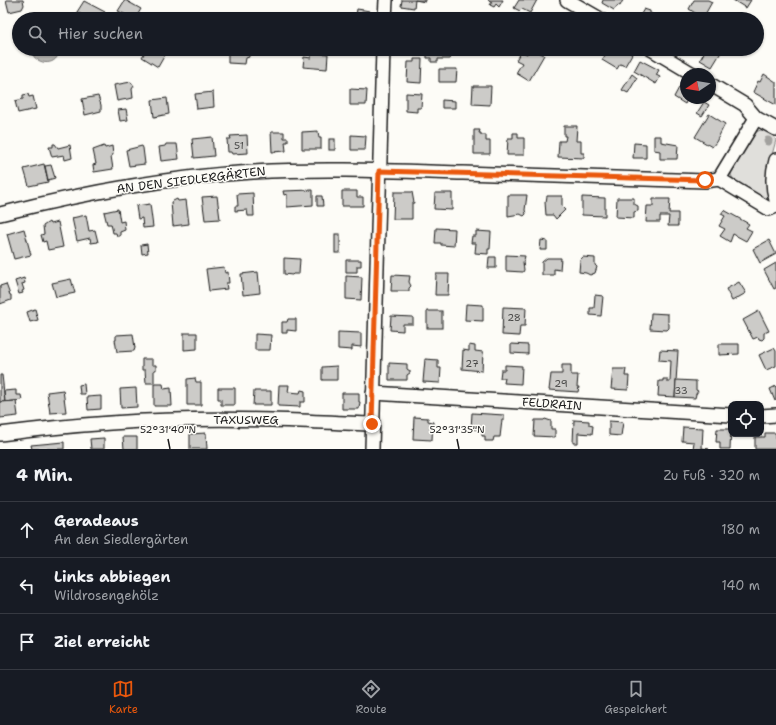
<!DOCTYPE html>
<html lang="de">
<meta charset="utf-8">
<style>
:root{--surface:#171b24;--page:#242831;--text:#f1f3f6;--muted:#9ea1a6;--line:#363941;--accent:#ea580c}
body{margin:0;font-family:"Shantell Sans",sans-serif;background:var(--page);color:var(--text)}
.controls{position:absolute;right:12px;bottom:12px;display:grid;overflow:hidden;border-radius:8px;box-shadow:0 1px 3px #0004}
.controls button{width:36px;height:36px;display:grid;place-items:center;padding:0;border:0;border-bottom:1px solid var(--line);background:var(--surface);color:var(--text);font:20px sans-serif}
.compass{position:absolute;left:680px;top:68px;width:36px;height:36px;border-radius:50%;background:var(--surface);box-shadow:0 1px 3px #0004;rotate:258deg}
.stop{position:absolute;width:12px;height:12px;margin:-9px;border:3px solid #ea580c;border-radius:50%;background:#fff}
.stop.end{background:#ea580c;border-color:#fff;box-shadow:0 1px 4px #0008}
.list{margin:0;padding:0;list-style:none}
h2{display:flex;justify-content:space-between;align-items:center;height:52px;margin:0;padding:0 16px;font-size:17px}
h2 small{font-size:13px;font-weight:400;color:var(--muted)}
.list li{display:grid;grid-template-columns:26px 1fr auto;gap:12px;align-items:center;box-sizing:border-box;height:56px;padding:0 16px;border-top:1px solid var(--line)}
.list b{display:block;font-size:15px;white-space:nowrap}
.list p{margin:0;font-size:13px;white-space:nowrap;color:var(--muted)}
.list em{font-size:13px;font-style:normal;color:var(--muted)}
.icon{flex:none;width:22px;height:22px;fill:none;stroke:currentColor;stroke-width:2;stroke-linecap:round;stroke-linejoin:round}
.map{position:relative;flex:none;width:776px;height:449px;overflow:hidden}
.search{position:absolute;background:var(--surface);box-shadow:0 1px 3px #0004;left:12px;right:12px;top:12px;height:44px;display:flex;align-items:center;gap:10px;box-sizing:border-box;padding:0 14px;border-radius:22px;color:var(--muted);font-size:15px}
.sheet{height:220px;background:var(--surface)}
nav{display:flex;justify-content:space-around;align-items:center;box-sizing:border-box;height:56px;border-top:1px solid var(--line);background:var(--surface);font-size:11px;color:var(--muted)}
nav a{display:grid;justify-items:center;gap:2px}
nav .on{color:var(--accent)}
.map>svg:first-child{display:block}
</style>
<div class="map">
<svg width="776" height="449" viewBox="0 0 776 449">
<rect width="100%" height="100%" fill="#fdfcf7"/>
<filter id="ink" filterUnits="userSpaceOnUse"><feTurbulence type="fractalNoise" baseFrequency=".025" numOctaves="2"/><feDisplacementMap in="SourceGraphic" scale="8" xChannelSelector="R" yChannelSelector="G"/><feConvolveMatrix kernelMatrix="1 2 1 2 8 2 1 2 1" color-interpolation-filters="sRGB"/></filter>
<g filter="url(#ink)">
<!-- green -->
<path fill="#e0dfdb" stroke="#7e7e7c" d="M761,130c7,1 12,4 15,10l-7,26 1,36 -35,-19 -4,-8v-5l21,-37z"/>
<!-- water -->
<path fill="#b7b6b2" stroke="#797876" d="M32,49h27c0,18 -22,17 -28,3z"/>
<!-- building -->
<g fill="#cccbc8" stroke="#1c1c1c">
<polygon points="6,0 23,0 24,5 22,9 9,12"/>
<polygon points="125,0 141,9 135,19 118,11"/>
<polygon points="402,0 425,0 425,2 415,0 414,8 401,6"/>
<polygon points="488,0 503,0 499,7 496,4 494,7 490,5 492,2"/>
<polygon points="519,0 537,0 530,13 522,9 520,11 514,8"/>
<polygon points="603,0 623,0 620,6 618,5 614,10 602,3"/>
<polygon points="694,0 708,0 712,2 703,18 689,9"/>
<polygon points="733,0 751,0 746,8"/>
<polygon points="84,1 105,12 101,19 89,19 77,12"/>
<polygon points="357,9 370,11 369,17 356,16"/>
<polygon points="644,9 650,11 650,13 657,17 656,19 638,19"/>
<polygon points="147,49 159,49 166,53 158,67 142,57"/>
<polygon points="228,49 248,49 249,57 246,58 245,64 228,63"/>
<polygon points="432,49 444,49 443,52 451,52 450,59 438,59 438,62 431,62 431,58 427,58 427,51 432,51"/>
<polygon points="530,49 533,49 544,55 529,81 516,73 522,63 516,60 521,51 527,54"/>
<polygon points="609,49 623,49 632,54 625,66 620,64 617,69 602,60"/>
<polygon points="706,49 723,49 712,67 700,60"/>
<polygon points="311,53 328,54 327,69 303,67 304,57 311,58"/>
<polygon points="414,59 422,59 421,83 407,82 408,62 414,62"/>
<polygon points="640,60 659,70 656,75 660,77 656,84 634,71"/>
<polygon points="439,69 457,69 456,82 439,82"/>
<polygon points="632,74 637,78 628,93 622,90"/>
<polygon points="764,74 776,82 776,105 753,92 758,81 760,82"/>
<polygon points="131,82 134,86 132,89 133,98 117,101 114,85"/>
<polygon points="681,84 686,86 686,98 688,98 685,104 674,97"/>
<polygon points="473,86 491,86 490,105 472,104"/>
<polygon points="350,89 367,90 366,105 350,105"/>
<polygon points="213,92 214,107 197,109 195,94"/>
<polygon points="406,93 422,94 421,108 417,108 417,112 406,111"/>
<polygon points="28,94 29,97 33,96 36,109 18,113 15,101 23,99 23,95"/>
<polygon points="98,96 101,105 101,111 85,115 82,99"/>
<polygon points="167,98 169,114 154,117 152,100"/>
<polygon points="442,100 455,101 455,108 442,108"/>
<polygon points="704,102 709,105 702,116 697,113"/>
<polygon points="126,109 128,120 120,121 118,110"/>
<polygon points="709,114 725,124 716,142 712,147 695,137"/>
<polygon points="564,126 577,126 576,141 581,141 581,153 584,153 584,158 558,157 559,141 565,141 566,136 564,136"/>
<polygon points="474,130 480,130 479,133 481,133 481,135 486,135 486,141 490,141 490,154 474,154"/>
<polygon points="318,131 319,138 321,138 321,149 302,149 302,132"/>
<polygon points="271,132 284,132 284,138 288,138 288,142 285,142 286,151 272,152"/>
<polygon points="513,133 518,133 518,138 524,138 524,155 507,155 508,138 513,138"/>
<polygon points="247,135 248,153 232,154 231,152 228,152 227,139 231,139 230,136"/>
<polygon points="351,135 366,136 365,150 351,150"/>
<polygon points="654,136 661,136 661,142 678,145 677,159 660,159 660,151 654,150"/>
<polygon points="212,137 214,156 194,158 192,139"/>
<rect x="329" y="139" width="6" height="11"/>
<polygon points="634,143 646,144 646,158 633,158"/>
<polygon points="53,144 55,144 58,148 70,145 72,158 65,160 64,155 52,157 49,147 53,147"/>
<polygon points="166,144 177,144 179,159 161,161 159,147 165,146"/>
<polygon points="104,146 105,148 112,146 113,155 111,156 113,169 94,172 93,165 96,164 93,150"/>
<polygon points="142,146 143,148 145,164 129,166 126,150"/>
<polygon points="44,164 48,182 29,186 24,169"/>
<polygon points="51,165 55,178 48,180 45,166"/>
<polygon points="313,190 313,205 287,207 287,194 284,195 283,191"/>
<polygon points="342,191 357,191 357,197 363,197 363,206 342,206"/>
<polygon points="394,192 412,192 414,203 412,203 412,219 393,219"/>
<polygon points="253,193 254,216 248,216 247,210 235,211 235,206 238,206 237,194"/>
<polygon points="435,193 452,193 452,210 434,209"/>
<polygon points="508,195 527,195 525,210 526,214 524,216 520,214 508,216"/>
<polygon points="217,196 220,219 205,220 202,197"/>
<polygon points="317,196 322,196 323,206 317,206"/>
<polygon points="547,196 562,196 562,207 565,210 556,219 553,215 546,215 545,202 546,202"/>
<polygon points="582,197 605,198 605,216 582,215"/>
<polygon points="617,198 634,198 634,204 638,206 638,211 634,212 634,218 616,217"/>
<polygon points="177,199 178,201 186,200 189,224 173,226 171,202"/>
<polygon points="653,199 670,199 669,213 678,213 678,226 668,226 669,216 660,216 660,222 646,222 647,206 653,206"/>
<polygon points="150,204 153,227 143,228 142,218 138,219 136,206"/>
<polygon points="118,209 120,222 124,221 125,230 120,232 120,236 117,236 116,233 113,233 111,224 107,224 104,212"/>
<polygon points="724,210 749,224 746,228 752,231 746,241 733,234 730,242 720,236 725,229 719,226 725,216 721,214"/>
<polygon points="86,215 89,231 95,230 98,242 91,243 90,238 77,241 72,218"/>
<polygon points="49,222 50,224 58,222 63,247 48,250 46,241 43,242 41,235 44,234 43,226"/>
<polygon points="436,228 455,229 454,246 441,245 441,243 435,243"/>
<polygon points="24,229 31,255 14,259 7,234"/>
<polygon points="476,231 491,232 490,249 488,249 488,254 475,253 476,243 471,243 472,236 476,236"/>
<rect x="335" y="234" width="5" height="19"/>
<polygon points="541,240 547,241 547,250 540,250"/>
<polygon points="769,240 776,254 760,263 753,249"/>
<polygon points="147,244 148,253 142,254 141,245"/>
<polygon points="506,255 525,256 524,260 523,262 524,270 523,272 506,271"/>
<polygon points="489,257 496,257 496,268 488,268"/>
<polygon points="583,257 595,258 595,265 597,267 595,273 590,275 586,273 579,272 580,260"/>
<polygon points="284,258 300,259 299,274 293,274 292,275 284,274"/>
<polygon points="547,258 561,258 560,270 554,269 554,275 542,275 542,262"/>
<polygon points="346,260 361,260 361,266 357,266 357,272 346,272"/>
<polygon points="776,263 776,288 774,289 764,270"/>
<polygon points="224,267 225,273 228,272 229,283 226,283 227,289 209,291 206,269"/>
<polygon points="258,272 260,293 243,295 241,274"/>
<polygon points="436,274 449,274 448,295 435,295"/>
<polygon points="392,275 410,276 409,282 411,286 409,288 409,291 391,291"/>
<polygon points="346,276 362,277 361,300 346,299"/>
<polygon points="24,278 25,283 22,284 24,290 22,291 23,293 19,294 15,281"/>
<polygon points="71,279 75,293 56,297 52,283"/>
<polygon points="739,282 746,293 732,301 726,289"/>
<polygon points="6,284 10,295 11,295 11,300 0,304 0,286"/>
<polygon points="595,295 603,296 601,316 590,315 590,308 594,308"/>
<polygon points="466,304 483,305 483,321 465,320"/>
<polygon points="503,307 526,308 525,326 520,326 519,336 502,335"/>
<polygon points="35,309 38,320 30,322 27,312"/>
<rect x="427" y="311" width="15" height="17"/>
<polygon points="759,311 769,331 764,333 764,338 762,340 759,339 758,337 753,339 743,320"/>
<polygon points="651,313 668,314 668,322 669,324 669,328 667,330 650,329"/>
<polygon points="391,316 413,317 413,324 403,324 403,331 390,330"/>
<polygon points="288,319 296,319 296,331 287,330 287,333 282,333 282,322 287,322"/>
<polygon points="338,332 361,333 361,347 352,346 352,350 338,349"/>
<polygon points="184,333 197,333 197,349 184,350"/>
<polygon points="133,334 135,348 134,351 117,352 115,340 116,340 116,335"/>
<polygon points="255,334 271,335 270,350 255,350"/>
<polygon points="511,344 528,345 528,354 511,353"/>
<polygon points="719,344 739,344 739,354 719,355"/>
<polygon points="469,345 475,346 475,351 483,352 482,371 462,369 463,350 469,351"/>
<polygon points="774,348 776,351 776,366 766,370 759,355"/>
<polygon points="660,350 678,351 675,397 658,396 659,381 663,381 663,379 667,379 667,382 670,382 671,361 659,360"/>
<polygon points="142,359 152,359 152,365 156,365 156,370 154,370 154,383 146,383 145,370 142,370"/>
<polygon points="425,359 438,360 438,368 441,368 440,383 423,382"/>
<polygon points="389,363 407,364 407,369 410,371 410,373 407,375 407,380 389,380"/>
<polygon points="505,365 522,366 521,384 504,383 505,378 500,378 501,370 505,370"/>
<polygon points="562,365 571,365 571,375 578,375 577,387 579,387 578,392 549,390 551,374 562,374"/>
<polygon points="337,366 337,380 322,380 322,367"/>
<polygon points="613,369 626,369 625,376 629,376 628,390 611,389"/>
<polygon points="0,375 2,375 5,402 0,402"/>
<polygon points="195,378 196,382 201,382 201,405 187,405 187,379"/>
<polygon points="676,380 696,381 696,390 698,391 696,394 695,398 675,397"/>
<polygon points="84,384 85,394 80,394 79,385"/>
<polygon points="154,384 163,384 164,389 171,388 172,406 154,406"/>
<polygon points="279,385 289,385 288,392 300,393 301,390 305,391 305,402 300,402 300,407 278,406"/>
<polygon points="776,386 776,400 775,401 770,389"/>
<polygon points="136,388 137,407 121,408 120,389"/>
<polygon points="218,388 235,388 235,405 221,405 221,399 218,399"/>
<polygon points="16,390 16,395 21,395 22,400 5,402 4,391"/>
<polygon points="63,390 66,412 50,413 47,392"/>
<polygon points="254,391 271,391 271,405 253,405"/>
<polygon points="342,393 359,393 359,402 360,402 359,409 342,409"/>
<polygon points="101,396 101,409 88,410 87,397"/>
<polygon points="16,401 18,416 0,418 0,402"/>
<polygon points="472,413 504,415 504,420 502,420 500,437 494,437 493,441 485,441 485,436 482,436 482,430 471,429"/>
<polygon points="414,417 428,418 428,421 433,422 432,440 413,439"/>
<polygon points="545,419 551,421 551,429 555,429 555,437 534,436 535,420 544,420"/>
<polygon points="574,420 589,421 589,425 593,426 592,434 578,433 578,443 573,443"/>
<polygon points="609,421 623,422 621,436 609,435"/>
<polygon points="683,427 703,428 702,448 709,449 693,449 694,442 682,441"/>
<polygon points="717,429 731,429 730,449 720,449 720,442 716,442"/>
<polygon points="206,433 207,449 190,449 190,434"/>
<polygon points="765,433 776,433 776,449 755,449 755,437 765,437"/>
<polygon points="123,437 137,437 137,449 124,449"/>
<polygon points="104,438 104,449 91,449 90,439"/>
<polygon points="64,442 64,449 32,449 31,445"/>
</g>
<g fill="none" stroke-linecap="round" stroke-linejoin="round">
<!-- minor casing -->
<g stroke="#1c1c1c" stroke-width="16">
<g id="minor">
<polyline points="567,0 600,19"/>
<polyline points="385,19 386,0"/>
<polyline points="651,49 693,74"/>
<polyline points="710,84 745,105 756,118"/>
<polyline points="776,129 756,118 719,179 769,209 776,206"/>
<path d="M776,160c-4,13 -4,27 0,40"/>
<path d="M0,214c83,-21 167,-37 253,-42 70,-4 140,-1 210,1 81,3 162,5 242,8l14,-2"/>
<polyline points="373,393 731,415"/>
<polyline points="761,416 776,415"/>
<path d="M0,434c90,-12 181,-17 272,-14 34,1 67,3 100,4"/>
<polyline points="372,449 383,49"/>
</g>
</g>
<!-- minor -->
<use href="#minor" stroke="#fdfcf7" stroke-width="13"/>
</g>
<!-- trees -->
<circle fill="#a2a19e" cx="768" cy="141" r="4.5"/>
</g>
<g fill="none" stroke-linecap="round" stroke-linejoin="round" filter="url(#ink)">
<!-- route -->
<polyline stroke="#ea580c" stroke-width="5" points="372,424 379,171 705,180"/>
</g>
<!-- ticks -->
<path fill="none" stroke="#1c1c1c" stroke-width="1.5" d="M168,439l2,10M457,439l2,10"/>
<g text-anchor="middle" stroke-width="3" stroke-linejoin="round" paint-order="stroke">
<!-- number labels -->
<g font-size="10" fill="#484847">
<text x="239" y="149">51</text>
<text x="514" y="321">28</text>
<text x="472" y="367">27</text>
<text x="561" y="387">29</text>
<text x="681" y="394">33</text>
</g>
<!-- street labels -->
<g font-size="12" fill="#1c1c1c" stroke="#fdfcf7">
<text transform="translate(191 180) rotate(-7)" y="4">AN DEN SIEDLERGÄRTEN</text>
<text transform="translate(552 404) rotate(4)" y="4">FELDRAIN</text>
<text x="246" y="424">TAXUSWEG</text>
</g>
</g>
<g font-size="10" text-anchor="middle" fill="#1c1c1c" stroke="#fdfcf7" stroke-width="3" stroke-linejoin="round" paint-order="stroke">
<text x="168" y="433">52°31'40"N</text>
<text x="457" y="433">52°31'35"N</text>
</g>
</svg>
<div class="controls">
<button><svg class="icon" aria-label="locate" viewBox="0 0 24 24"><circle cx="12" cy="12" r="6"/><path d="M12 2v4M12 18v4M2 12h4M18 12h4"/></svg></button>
</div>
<svg class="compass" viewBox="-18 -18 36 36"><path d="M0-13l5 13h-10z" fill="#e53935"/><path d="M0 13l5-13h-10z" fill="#9ea1a6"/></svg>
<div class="stop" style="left:705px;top:180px"></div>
<div class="stop end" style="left:372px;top:424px"></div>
<div class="search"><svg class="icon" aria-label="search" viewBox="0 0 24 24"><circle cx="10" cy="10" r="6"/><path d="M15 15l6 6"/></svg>Hier suchen</div>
</div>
<section class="sheet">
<h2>4 Min.<small>Zu Fuß · 320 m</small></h2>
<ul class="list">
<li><svg class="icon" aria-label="ahead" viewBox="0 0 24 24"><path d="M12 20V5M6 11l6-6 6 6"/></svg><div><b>Geradeaus</b><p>An den Siedlergärten</p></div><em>180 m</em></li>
<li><svg class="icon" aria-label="left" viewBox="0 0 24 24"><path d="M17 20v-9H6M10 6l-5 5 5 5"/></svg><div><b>Links abbiegen</b><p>Wildrosengehölz</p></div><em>140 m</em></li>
<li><svg class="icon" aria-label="arrive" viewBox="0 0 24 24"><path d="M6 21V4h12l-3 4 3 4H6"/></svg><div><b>Ziel erreicht</b></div></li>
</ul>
</section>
<nav>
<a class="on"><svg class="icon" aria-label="map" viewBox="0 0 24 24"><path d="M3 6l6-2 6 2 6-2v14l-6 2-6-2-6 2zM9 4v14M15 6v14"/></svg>Karte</a>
<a><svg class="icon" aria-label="directions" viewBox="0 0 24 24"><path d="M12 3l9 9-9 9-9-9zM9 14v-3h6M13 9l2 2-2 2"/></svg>Route</a>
<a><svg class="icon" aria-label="saved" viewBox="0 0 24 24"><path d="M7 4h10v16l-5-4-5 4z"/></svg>Gespeichert</a>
</nav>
